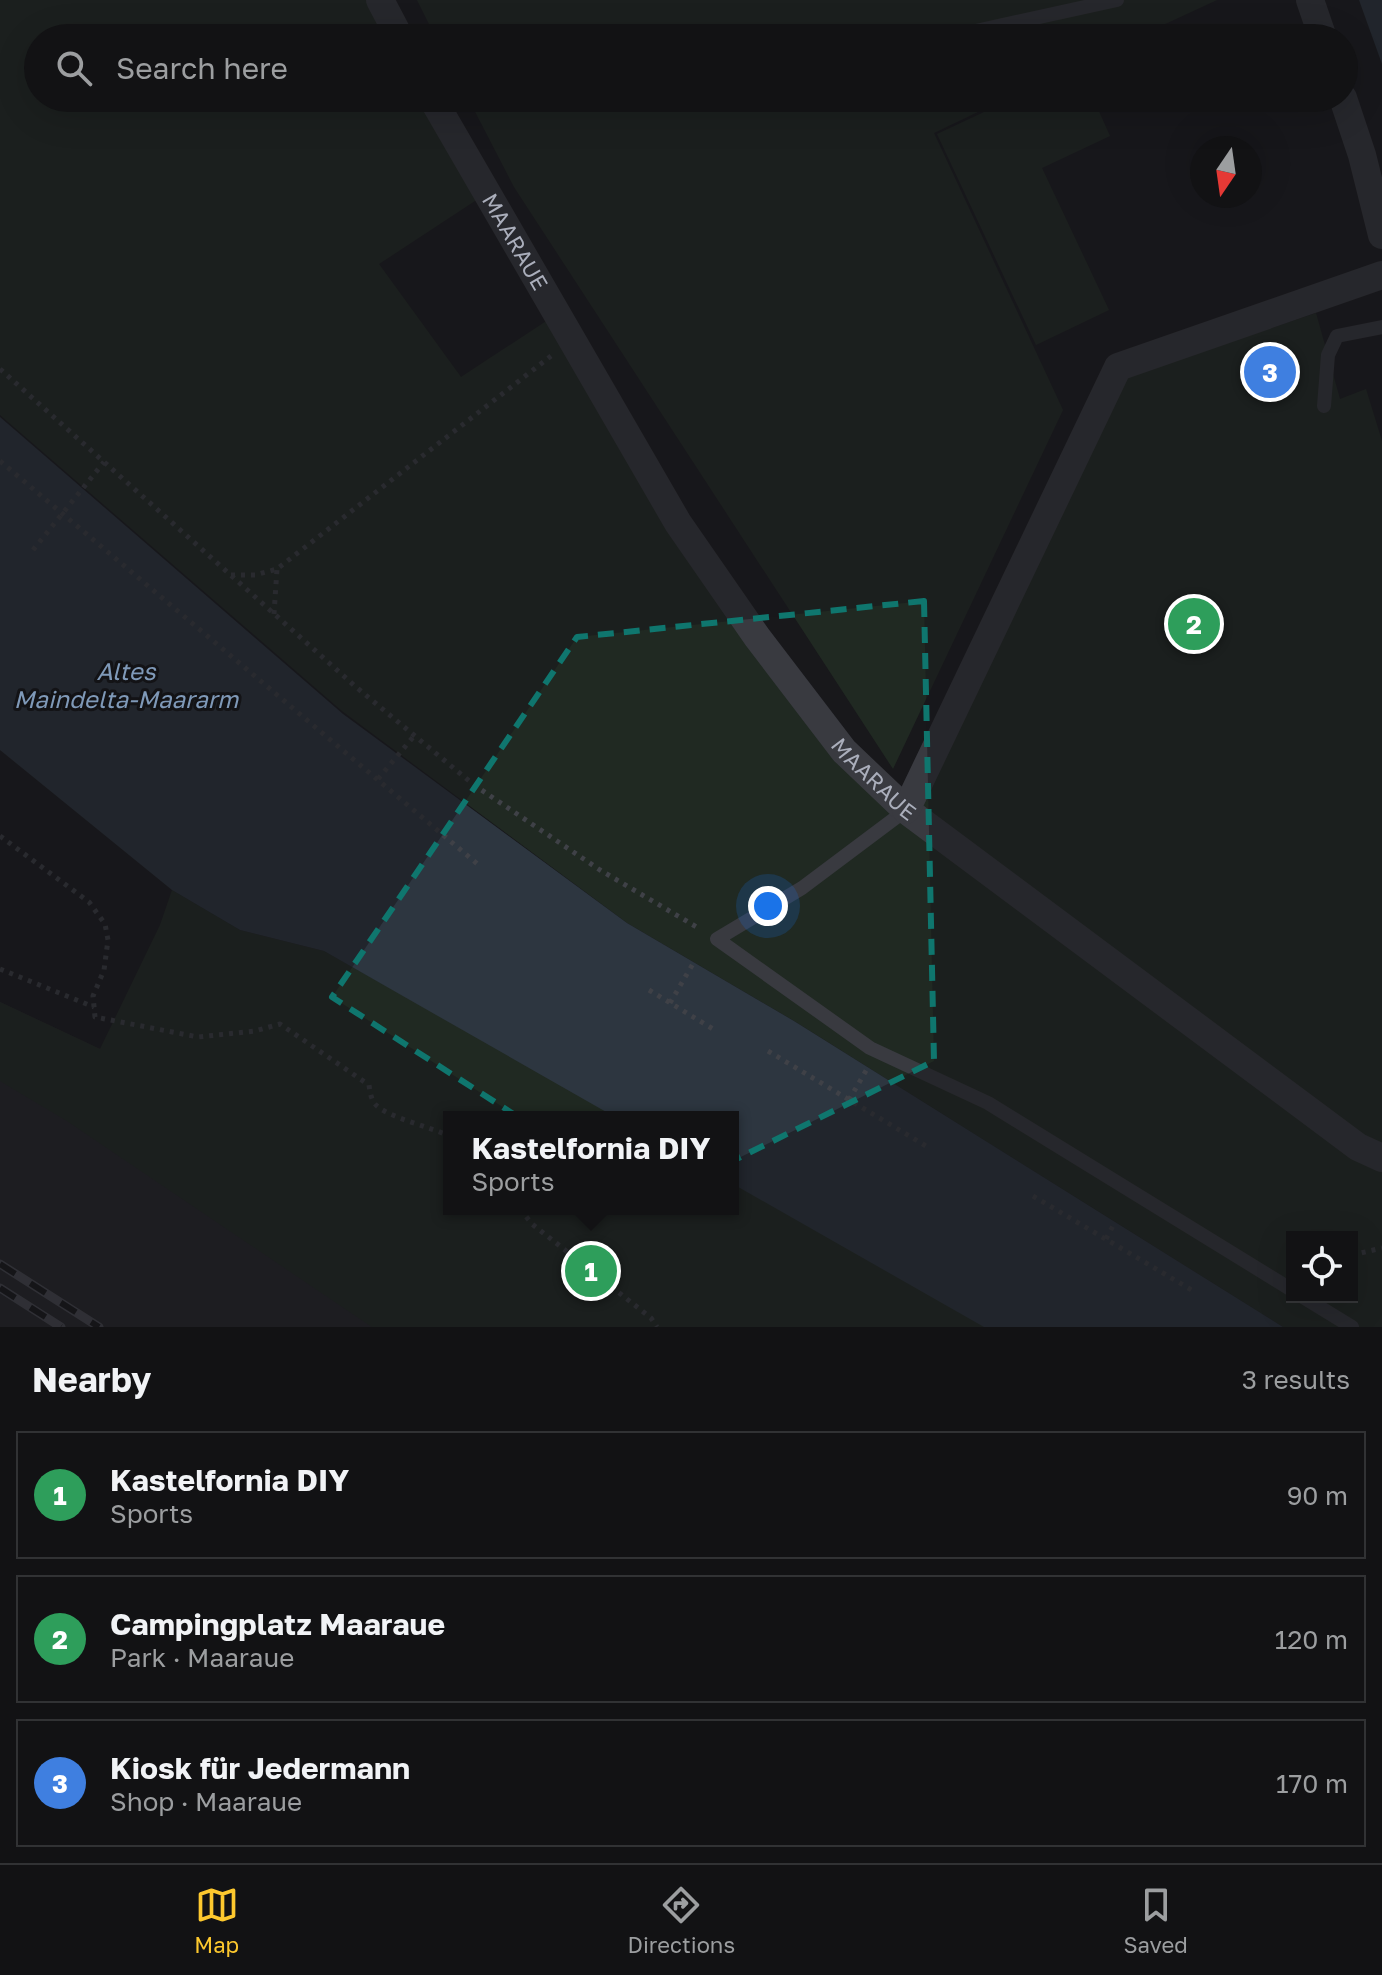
<!DOCTYPE html>
<meta charset="utf-8">
<style>
:root{--surface:#121214;--page:#1b1b1d;--text:#f1f3f6;--muted:#9c9ea0;--line:#313234;--accent:#fdc82e}
body{margin:0;font-family:"Golos Text",sans-serif;background:var(--page);color:var(--text)}
.controls{position:absolute;right:24px;bottom:24px;display:grid;overflow:hidden;border-radius:0px;box-shadow:0 8px 32px #0002}
.controls button{width:72px;height:72px;display:grid;place-items:center;padding:0;border:0;border-bottom:2px solid var(--line);background:var(--surface);color:var(--text);font:40px sans-serif}
.compass{position:absolute;left:1190px;top:136px;width:72px;height:72px;border-radius:50%;background:var(--surface);box-shadow:0 8px 32px #0002;rotate:193deg}
.you{position:absolute;left:768px;top:906px;width:28px;height:28px;margin:-20px;border:6px solid #fff;border-radius:50%;background:#1a73e8;box-shadow:0 0 0 12px #1a73e833}
.badge{display:grid;place-items:center;width:52px;height:52px;border-radius:50%;background:var(--accent);color:#fff;font-size:26px;font-weight:700}
.pin{position:absolute;translate:-50% -50%;border:4px solid #fff;box-shadow:0 2px 8px #0006}
.popup{position:absolute;left:443px;top:1111px;width:296px;height:104px;box-sizing:border-box;display:grid;place-content:center;border-radius:0px;background:var(--surface);filter:drop-shadow(0 2px 6px #0005);font-size:26px;white-space:nowrap;color:var(--muted)}
.popup b{font-size:30px;color:var(--text)}
.popup::after{content:'';position:absolute;left:50%;top:100%;margin-left:-16px;border:16px solid transparent;border-top-color:var(--surface)}
.list{margin:0;padding:0;list-style:none}
h2{display:flex;justify-content:space-between;align-items:center;height:104px;margin:0;padding:0 32px;font-size:34px}
h2 small{font-size:26px;font-weight:400;color:var(--muted)}
.list li{display:grid;grid-template-columns:52px 1fr auto;gap:24px;align-items:center;box-sizing:border-box;height:128px;margin:0 16px 16px;padding:0 16px;border:2px solid var(--line);border-radius:0px}
.list b{display:block;font-size:30px;white-space:nowrap}
.list p{margin:0;font-size:26px;white-space:nowrap;color:var(--muted)}
.list em{font-size:26px;font-style:normal;color:var(--muted)}
.icon{flex:none;width:44px;height:44px;fill:none;stroke:currentColor;stroke-width:2;stroke-linecap:round;stroke-linejoin:round}
.map{position:relative;flex:none;width:1382px;height:1327px;overflow:hidden}
.search{position:absolute;background:var(--surface);box-shadow:0 8px 32px #0002;left:24px;right:24px;top:24px;height:88px;display:flex;align-items:center;gap:20px;box-sizing:border-box;padding:0 28px;border-radius:44px;color:var(--muted);font-size:30px}
.sheet{height:536px;background:var(--surface)}
nav{display:flex;justify-content:space-around;align-items:center;box-sizing:border-box;height:112px;border-top:2px solid var(--line);background:var(--surface);font-size:22px;color:var(--muted)}
nav a{display:grid;justify-items:center;gap:4px}
nav .on{color:var(--accent)}
.map>svg:first-child{display:block}
</style>
<div class="map">
<svg width="1382" height="1327" viewBox="0 0 1382 1327">
<rect width="100%" height="100%" fill="#18181b"/>
<!-- built -->
<polygon fill="#242428" points="0,1002 100,1049 539,1327 0,1327"/>
<!-- green -->
<g fill="#202922" fill-rule="evenodd">
<path d="M0,0h370l21,38h-353v60h387l56,99 -102,67 82,113 93,-61 290,435 538,408v168h-99l-489,-306 -167,-98 -285,-212 -342,-296zM1292,1237h60v60h-60z"/>
<polygon points="417,0 1217,0 1135,38 436,38"/>
<polygon points="468,98 1007,98 934,133 1063,410 893,769 514,187"/>
<polygon points="1014,98 1093,98 1110,136 1042,168 1109,310 1036,345 937,134"/>
<polygon points="1316,313 1340,399 1366,389 1382,441 1382,1149 915,806 1126,377"/>
<polygon points="172,890 240,930 324,951 620,1117 449,1117 449,1209 733,1209 733,1182 986,1327 372,1327 67,1121 0,1081 0,1002 100,1049 160,925"/>
</g>
<!-- water -->
<g fill="#2d3640">
<polygon points="1359,0 1382,0 1382,64"/>
<polygon points="0,417 343,714 627,923 794,1021 1283,1327 984,1327 733,1184 733,1117 615,1117 324,951 240,930 172,890 0,750"/>
</g>
<g fill="none" stroke-linecap="round" stroke-linejoin="round">
<!-- path -->
<g stroke="#3f4147" stroke-width="5" stroke-dasharray="4 6" stroke-linecap="butt">
<polyline points="0,369 356,687 474,785 600,870 700,929"/>
<polyline points="0,461 481,867"/>
<polyline points="33,550 104,462"/>
<polyline points="231,575 255,575 277,569 551,356"/>
<polyline points="274,614 277,569"/>
<polyline points="378,779 414,736"/>
<path d="M0,836l89,66 16,22 3,16 -4,30 -11,26 2,21 103,20 57,-6 25,-7 89,61c1,7 2,14 6,19 11,13 56,23 74,32"/>
<polyline points="0,969 94,1007"/>
<polyline points="649,990 713,1029"/>
<polyline points="670,1003 694,962"/>
<polyline points="768,1051 926,1146"/>
<polyline points="849,1100 867,1069"/>
<polyline points="1033,1196 1195,1292"/>
<polyline points="520,1209 532,1224 651,1318 657,1327"/>
<polyline points="1106,1239 1115,1222"/>
<polyline points="1352,1255 1382,1248"/>
</g>
<!-- lane -->
<g stroke="#393a40" stroke-width="14">
<polyline points="953,36 1117,0"/>
<polyline points="1324,406 1328,355 1337,336 1382,327"/>
<polyline points="906,810 802,888 717,939 870,1048 988,1103 1292,1290"/>
<polyline points="1303,1297 1352,1327"/>
</g>
<!-- street -->
<g stroke="#393a40" stroke-width="28">
<polyline points="380,0 400,38"/>
<polyline points="1310,0 1323,38"/>
<path id="s1" d="M432,98l246,425 79,114 87,114 62,59 452,337 24,11"/>
<polyline points="1343,98 1362,155 1382,235"/>
<polyline points="906,810 1118,367 1382,275"/>
</g>
<!-- rail casing -->
<g stroke="#4c4d55" stroke-width="9">
<g id="rail">
<polyline points="0,1264 99,1327"/>
<polyline points="0,1288 61,1327"/>
</g>
</g>
<!-- rail -->
<use href="#rail" stroke="#131316" stroke-width="6" stroke-dasharray="18" stroke-linecap="butt"/>
</g>
<!-- marked area -->
<path d="M0 0H1382V1327H0ZM924,601l10,460 -284,141 -318,-205 245,-360z" fill="#18181b" fill-opacity=".55" fill-rule="evenodd"/>
<path fill="none" stroke="#0f766e" stroke-width="6" stroke-dasharray="16 10" stroke-linejoin="round" d="M924,601l10,460 -284,141 -318,-205 245,-360z"/>
<g text-anchor="middle" stroke-width="6" stroke-linejoin="round" paint-order="stroke">
<!-- street labels -->
<g font-size="22" fill="#aaaebb" stroke="#131316">
<text dy="8" stroke="none"><textPath href="#s1" startOffset="166">MAARAUE</textPath></text>
<text dy="8" stroke="none"><textPath href="#s1" startOffset="814">MAARAUE</textPath></text>
</g>
<!-- water labels -->
<g font-size="24" font-style="italic" fill="#7f99b8" stroke="#131316">
<text x="126" y="680">Altes<tspan x="126" dy="28">Maindelta-Maararm</tspan></text>
</g>
</g>
</svg>
<div class="controls">
<button><svg class="icon" aria-label="locate" viewBox="0 0 24 24"><circle cx="12" cy="12" r="6"/><path d="M12 2v4M12 18v4M2 12h4M18 12h4"/></svg></button>
</div>
<svg class="compass" viewBox="-18 -18 36 36"><path d="M0-13l5 13h-10z" fill="#e53935"/><path d="M0 13l5-13h-10z" fill="#9c9ea0"/></svg>
<div class="you"></div>
<div class="pin badge" style="left:591px;top:1271px;background:#2e9e5b">1</div>
<div class="popup"><b>Kastelfornia DIY</b>Sports</div>
<div class="pin badge" style="left:1194px;top:624px;background:#2e9e5b">2</div>
<div class="pin badge" style="left:1270px;top:372px;background:#3f7fe0">3</div>
<div class="search"><svg class="icon" aria-label="search" viewBox="0 0 24 24"><circle cx="10" cy="10" r="6"/><path d="M15 15l6 6"/></svg>Search here</div>
</div>
<section class="sheet">
<h2>Nearby<small>3 results</small></h2>
<ul class="list">
<li><span class="badge" style="background:#2e9e5b">1</span><div><b>Kastelfornia DIY</b><p>Sports</p></div><em>90 m</em></li>
<li><span class="badge" style="background:#2e9e5b">2</span><div><b>Campingplatz Maaraue</b><p>Park · Maaraue</p></div><em>120 m</em></li>
<li><span class="badge" style="background:#3f7fe0">3</span><div><b>Kiosk für Jedermann</b><p>Shop · Maaraue</p></div><em>170 m</em></li>
</ul>
</section>
<nav>
<a class="on"><svg class="icon" aria-label="map" viewBox="0 0 24 24"><path d="M3 6l6-2 6 2 6-2v14l-6 2-6-2-6 2zM9 4v14M15 6v14"/></svg>Map</a>
<a><svg class="icon" aria-label="directions" viewBox="0 0 24 24"><path d="M12 3l9 9-9 9-9-9zM9 14v-3h6M13 9l2 2-2 2"/></svg>Directions</a>
<a><svg class="icon" aria-label="saved" viewBox="0 0 24 24"><path d="M7 4h10v16l-5-4-5 4z"/></svg>Saved</a>
</nav>
